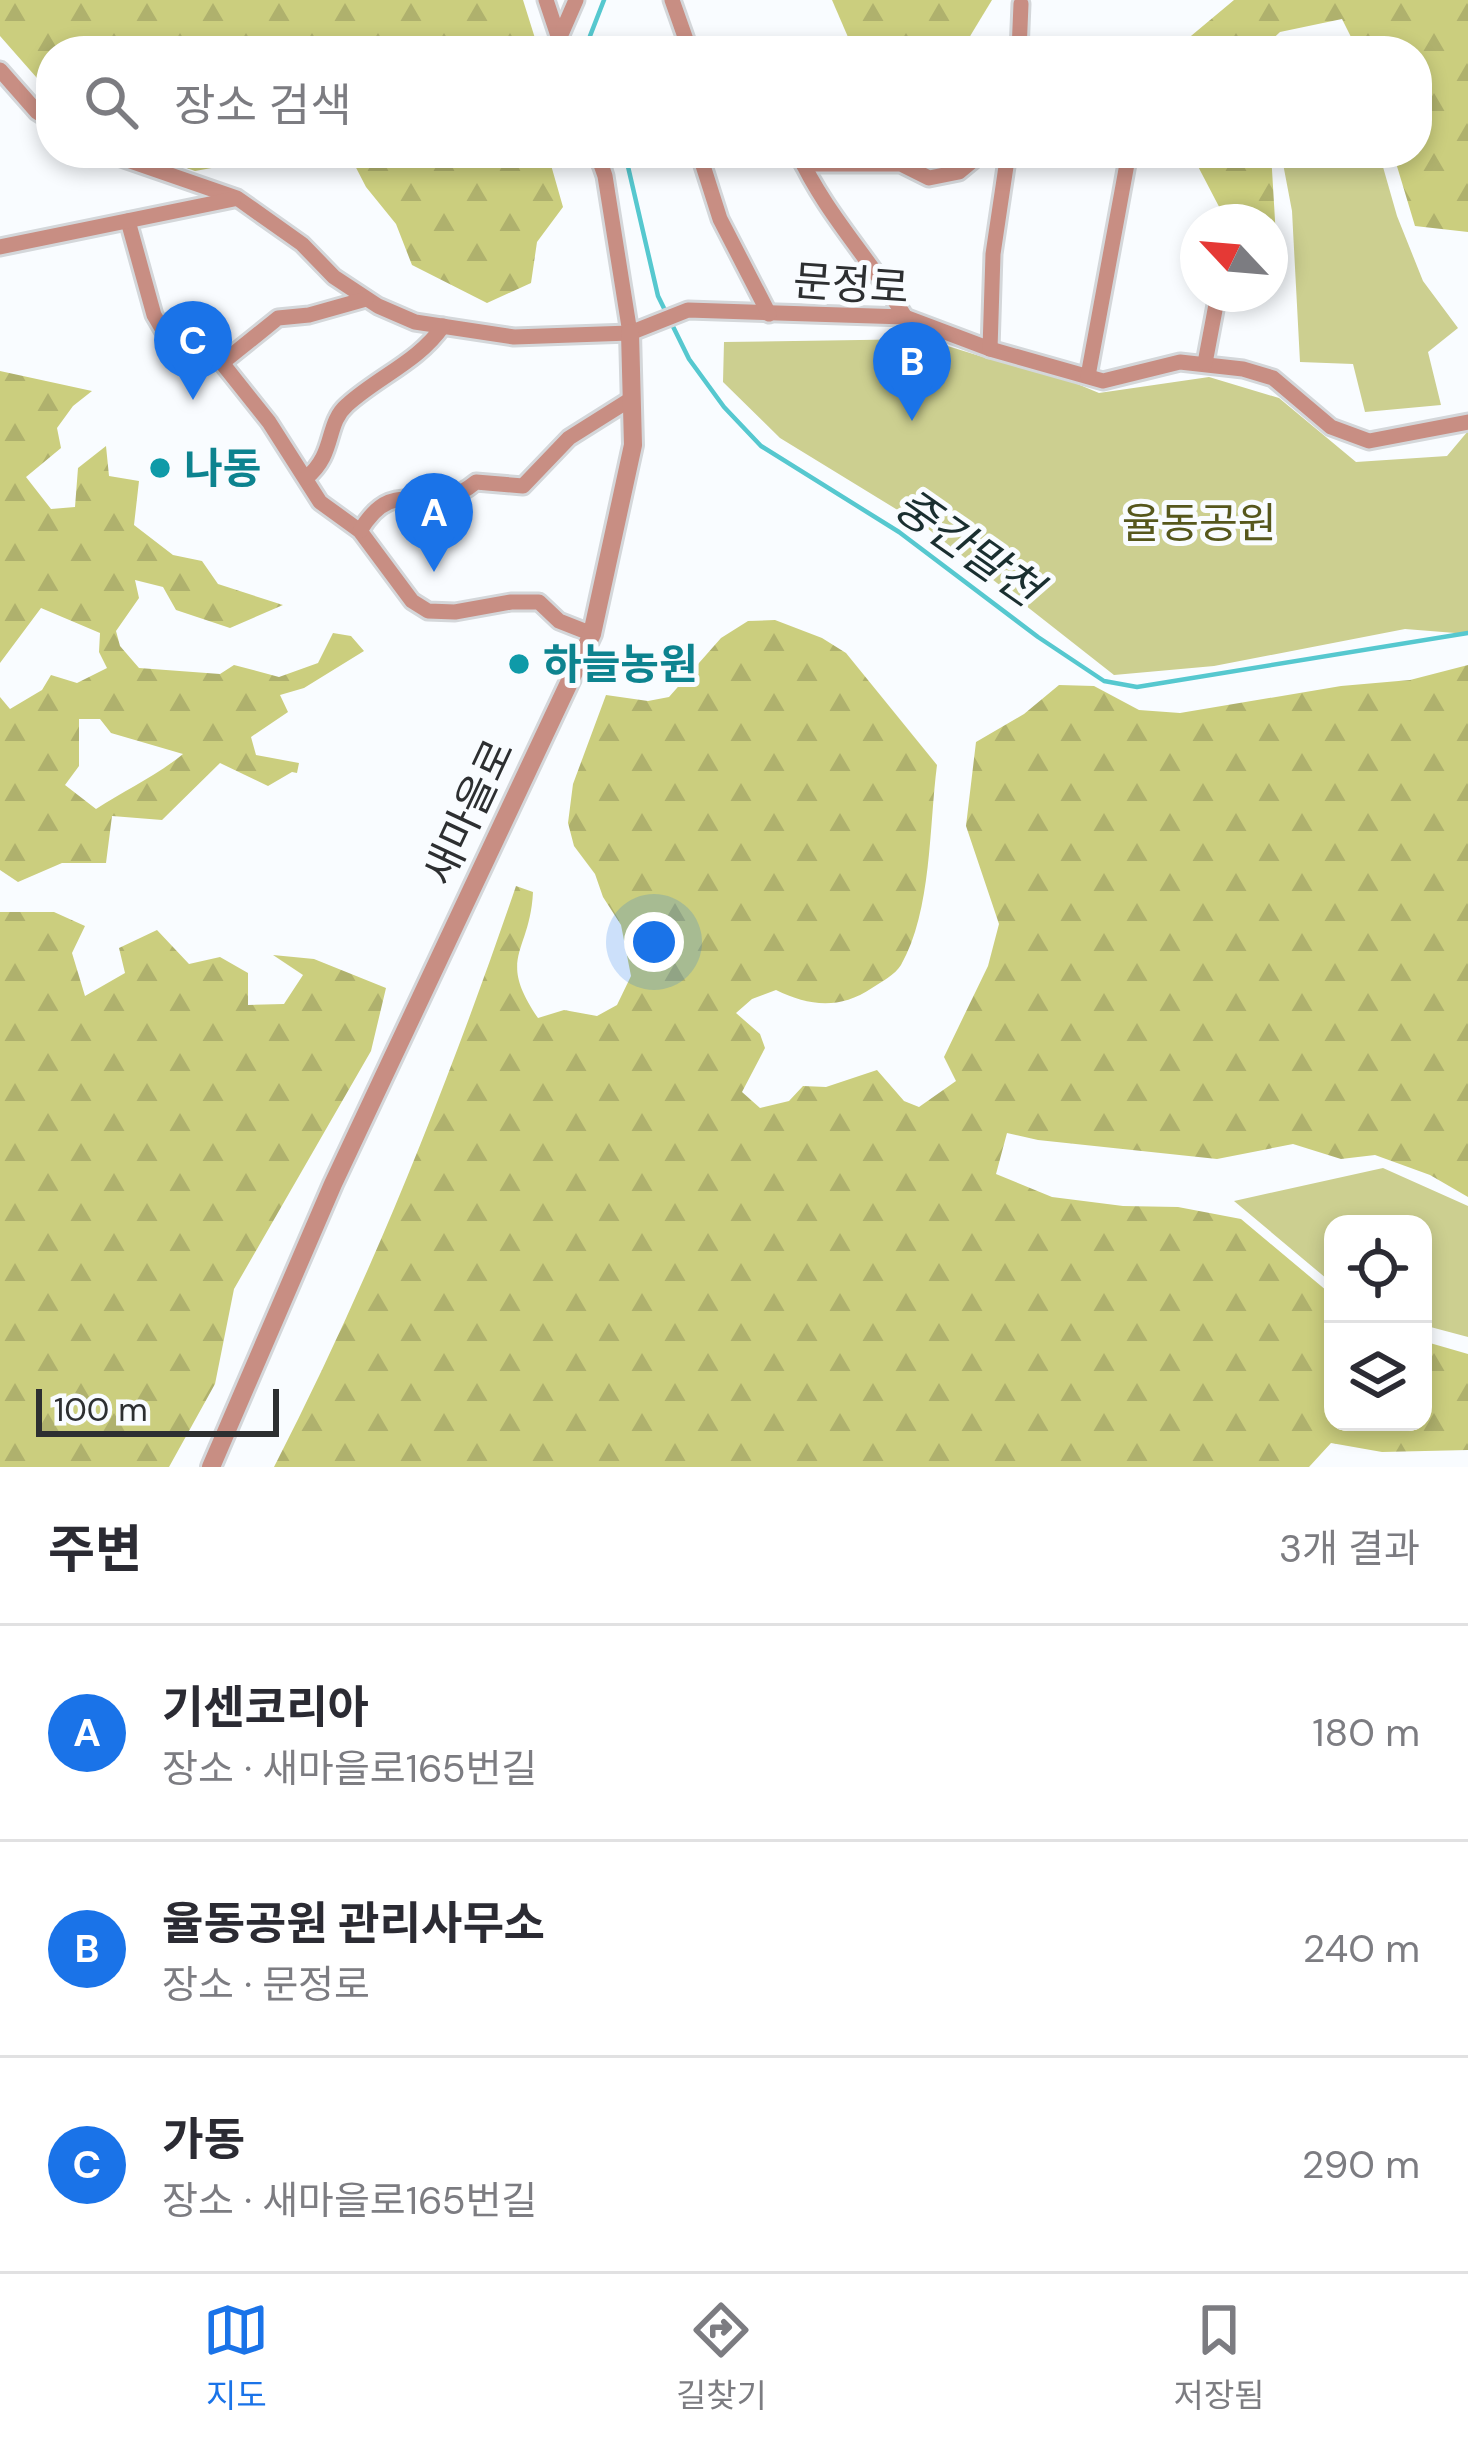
<!DOCTYPE html>
<html lang="ko">
<meta charset="utf-8">
<style>
:root{--surface:#fff;--page:#f2f2f3;--text:#2b2b33;--muted:#7c7c81;--line:#e1e1e2;--accent:#1a73e8}
body{margin:0;font-family:"DM Sans","Noto Sans KR",sans-serif;background:var(--page);color:var(--text)}
.controls{position:absolute;right:36px;bottom:36px;display:grid;overflow:hidden;border-radius:24px;box-shadow:0 6px 18px #0003}
.controls button{width:108px;height:108px;display:grid;place-items:center;padding:0;border:0;border-bottom:3px solid var(--line);background:var(--surface);color:var(--text);font:60px sans-serif}
.compass{position:absolute;left:1180px;top:204px;width:108px;height:108px;border-radius:50%;background:var(--surface);box-shadow:0 6px 18px #0003;rotate:296deg}
.scale{position:absolute;left:36px;bottom:30px;width:243px;box-sizing:border-box;padding-left:12px;border:6px solid #2d2f31;border-top:0;font-size:33px;line-height:42px;white-space:nowrap;color:#2d2f31;-webkit-text-stroke:9px #f9fcff;paint-order:stroke}
.you{position:absolute;left:654px;top:942px;width:42px;height:42px;margin:-30px;border:9px solid #fff;border-radius:50%;background:#1a73e8;box-shadow:0 0 0 18px #1a73e833}
.badge{display:grid;place-items:center;width:78px;height:78px;border-radius:50%;background:var(--accent);color:#fff;font-size:39px;font-weight:700}
.pin{position:absolute;translate:-50% -99px;filter:drop-shadow(0 3px 6px #0008)}
.pin::after{content:'';position:absolute;top:63px;width:42px;height:36px;background:inherit;clip-path:polygon(0 0,100% 0,50% 100%)}
.list{margin:0;padding:0;list-style:none}
h2{display:flex;justify-content:space-between;align-items:center;height:156px;margin:0;padding:0 48px;font-size:51px}
h2 small{font-size:39px;font-weight:400;color:var(--muted)}
.list li{display:grid;grid-template-columns:78px 1fr auto;gap:36px;align-items:center;box-sizing:border-box;height:216px;padding:0 48px;border-top:3px solid var(--line)}
.list b{display:block;font-size:45px;white-space:nowrap}
.list p{margin:0;font-size:39px;white-space:nowrap;color:var(--muted)}
.list em{font-size:39px;font-style:normal;color:var(--muted)}
.icon{flex:none;width:66px;height:66px;fill:none;stroke:currentColor;stroke-width:2;stroke-linecap:round;stroke-linejoin:round}
.map{position:relative;flex:none;width:1468px;height:1467px;overflow:hidden}
.search{position:absolute;background:var(--surface);box-shadow:0 6px 18px #0003;left:36px;right:36px;top:36px;height:132px;display:flex;align-items:center;gap:30px;box-sizing:border-box;padding:0 42px;border-radius:48px;color:var(--muted);font-size:45px}
.sheet{height:804px;background:var(--surface)}
nav{display:flex;justify-content:space-around;align-items:center;box-sizing:border-box;height:168px;border-top:3px solid var(--line);background:var(--surface);font-size:33px;color:var(--muted)}
nav a{display:grid;justify-items:center;gap:6px}
nav .on{color:var(--accent)}
.map>svg:first-child{display:block}
</style>
<div class="map">
<svg width="1468" height="1467" viewBox="0 0 1468 1467">
<defs>
<pattern id="forest-firs" width="22" height="20" patternUnits="userSpaceOnUse" patternTransform="scale(3)"><rect width="22" height="20" fill="#cbce7e"/><path d="M5 1l3.5 6h-7zM16 11l3.5 6h-7z" fill="#afb16d"/></pattern>
</defs>
<rect width="100%" height="100%" fill="#f9fcff"/>
<!-- forest -->
<g fill="url(#forest-firs)" fill-rule="evenodd">
<polygon points="0,0 523,0 539,51 51,51 51,94 0,36"/>
<polygon points="832,0 992,0 961,51 854,51"/>
<polygon points="1234,0 1468,0 1468,232 1415,226 1393,153 1417,153 1417,51 1358,51 1342,19 1280,32 1260,51 1173,51"/>
<polygon points="145,153 559,153 551,165 563,207 537,242 531,283 487,303 412,265 396,224 366,187 350,156 290,154 195,171"/>
<polygon points="1191,153 1271,153 1278,271 1270,264 1270,222 1227,222"/>
<path d="M0,371l92,20 -19,15 -16,22 4,20 -35,29 25,32 24,-2 3,-39 28,-22 3,30 30,5 -5,44 39,30 29,6 16,23 65,21 -53,23 -54,-18 -13,-23 -28,-7 4,18 -23,33 4,15 19,22 81,6 14,-9 45,12 39,-14 15,-30 18,3 13,15 -60,37 -24,7 8,17 -37,25 5,18 43,8 -2,10 -5,-1 -24,14 -48,-23 -58,57 -50,-4 -6,47h-44l-44,19 -18,-12v-173l10,12 32,-19 9,-15 26,8 30,-15 -8,-16 1,-19 -59,-25 -41,55zM79,719h21l11,14 72,21c-27,22 -58,36 -87,55l-31,-24 14,-19z"/>
<path d="M775,620l47,18 24,15 91,112c-8,61 -5,146 -36,200 -6,10 -20,17 -29,23 -33,22 -63,18 -96,2l-24,9 -16,14 24,21 5,14 -23,44 18,16 29,-7 14,-15 23,1 51,-17 27,31 15,6 37,-26 -12,-24 44,-91 11,-42 -33,-98 10,-84 48,-28 35,-29 35,1 45,24 41,3 161,-27 69,-6 58,-15v532l-38,-22 -55,-20 -34,4 -48,-15 -76,15 -179,-19 -31,-7 -11,41 56,23 71,9 55,1 63,12 92,77v126h90v-81l45,13v96l-86,2 -51,-9 -22,24h-1035c96,-187 174,-382 242,-581l17,6c-3,62 -37,64 5,126l26,-8 33,6 20,-11 14,-29 -10,-51 -18,-28 -8,-23 -21,-28 -6,-23 5,-39 33,-89 42,6 21,-4 52,-59 27,-17z"/>
<polygon points="0,912 54,912 85,926 72,953 85,996 125,973 119,948 157,930 189,964 220,957 248,973 248,1005 284,1004 303,975 273,955 314,959 386,988 371,1051 234,1289 215,1384 169,1467 0,1467"/>
</g>
<!-- park -->
<g fill="#cccf90">
<polygon points="1281,153 1379,153 1397,216 1423,281 1458,328 1428,352 1441,405 1365,412 1353,364 1300,362 1292,211"/>
<polygon points="925,339 983,357 1027,363 1099,393 1209,377 1279,398 1356,462 1447,456 1468,431 1468,634 1405,629 1214,666 1114,675 927,528 780,438 723,382 724,342"/>
<polygon points="1383,1168 1468,1206 1468,1337 1423,1325 1423,1224 1333,1224 1333,1284 1234,1201"/>
</g>
<g fill="none" stroke-linecap="round" stroke-linejoin="round">
<!-- stream -->
<g stroke="#56c8cf" stroke-width="4.5">
<polyline points="592,51 590,36 604,0"/>
<polyline points="626,158 658,296 689,359 724,407 761,446 899,532 1038,637 1104,681 1137,687 1468,633"/>
</g>
<!-- minor casing -->
<g stroke="#d4d7da" stroke-width="21">
<g id="minor">
<polyline points="546,0 563,51"/>
<polyline points="672,0 690,51"/>
<polyline points="559,39 576,0"/>
<polyline points="1019,51 1021,4"/>
<polyline points="0,70 37,112 51,121"/>
<polyline points="107,153 237,198 302,244 334,277 378,306 415,322 514,337 630,333 688,310 905,317 990,349 1103,381 1180,362 1243,369 1273,378 1331,427 1369,441 1468,422"/>
<polyline points="597,153 605,176 630,333"/>
<polyline points="699,153 720,219 769,314"/>
<path d="M798,153c26,59 74,108 107,164"/>
<polyline points="600,163 622,153"/>
<polyline points="803,164 901,164 929,178 959,172 982,153"/>
<polyline points="128,221 154,315 164,332 175,343 222,363 269,422 320,502 360,531 412,601 428,611 455,612 511,602 539,602 559,621 592,634"/>
<polyline points="0,247 234,199"/>
<polyline points="990,349 993,254 1008,153"/>
<polyline points="222,363 278,318 309,315 366,299"/>
<polyline points="1205,363 1218,294"/>
<polyline points="1088,376 1129,153"/>
<path d="M306,478c30,-24 19,-54 41,-73 32,-29 71,-43 96,-79"/>
<path d="M360,531c37,-62 66,-7 116,-49l47,4 46,-48 62,-39"/>
</g>
</g>
<!-- tertiary casing -->
<g stroke="#d4d7da" stroke-width="24">
<polyline id="tertiary" points="211,1467 333,1184 592,634 633,445 630,333"/>
</g>
<!-- minor -->
<use href="#minor" stroke="#c88e83" stroke-width="15"/>
<!-- tertiary -->
<use href="#tertiary" stroke="#c88e83" stroke-width="18"/>
</g>
<!-- markers -->
<g fill="#0f9aa8" stroke="#f9fcff" stroke-width="4.5">
<circle cx="160" cy="468" r="12"/>
<circle cx="519" cy="664" r="12"/>
</g>
<g text-anchor="middle" stroke-width="10" stroke-linejoin="round" paint-order="stroke">
<!-- street labels -->
<g font-size="42" fill="#2d2f31" stroke="#f9fcff">
<text transform="translate(851 284) rotate(4)" y="15">문정로</text>
<text transform="translate(468 812) rotate(-65)" y="15">새마을로</text>
</g>
<!-- culture labels -->
<g font-size="42" font-weight="bold" fill="#0d838f" stroke="#f9fcff" text-anchor="start">
<text x="184" y="483">나동</text>
<text x="543" y="679">하늘농원</text>
</g>
<!-- park labels -->
<g font-size="42" fill="#56571c" stroke="#f9fcff">
<text x="1199" y="538">율동공원</text>
</g>
<!-- water labels -->
<g font-size="45" font-style="italic" fill="#1a2f30" stroke="#f9fcff">
<text transform="translate(968 547) rotate(35)" y="16">중간말천</text>
</g>
</g>
</svg>
<div class="controls">
<button><svg class="icon" aria-label="locate" viewBox="0 0 24 24"><circle cx="12" cy="12" r="6"/><path d="M12 2v4M12 18v4M2 12h4M18 12h4"/></svg></button>
<button><svg class="icon" aria-label="layers" viewBox="0 0 24 24"><path d="M12 4l9 5-9 5-9-5zM3 14l9 5 9-5"/></svg></button>
</div>
<svg class="compass" viewBox="-18 -18 36 36"><path d="M0-13l5 13h-10z" fill="#e53935"/><path d="M0 13l5-13h-10z" fill="#7c7c81"/></svg>
<div class="scale">100 m</div>
<div class="you"></div>
<div class="pin badge" style="left:434px;top:572px">A</div>
<div class="pin badge" style="left:912px;top:421px">B</div>
<div class="pin badge" style="left:193px;top:400px">C</div>
<div class="search"><svg class="icon" aria-label="search" viewBox="0 0 24 24"><circle cx="10" cy="10" r="6"/><path d="M15 15l6 6"/></svg>장소 검색</div>
</div>
<section class="sheet">
<h2>주변<small>3개 결과</small></h2>
<ul class="list">
<li><span class="badge">A</span><div><b>기센코리아</b><p>장소 · 새마을로165번길</p></div><em>180 m</em></li>
<li><span class="badge">B</span><div><b>율동공원 관리사무소</b><p>장소 · 문정로</p></div><em>240 m</em></li>
<li><span class="badge">C</span><div><b>가동</b><p>장소 · 새마을로165번길</p></div><em>290 m</em></li>
</ul>
</section>
<nav>
<a class="on"><svg class="icon" aria-label="map" viewBox="0 0 24 24"><path d="M3 6l6-2 6 2 6-2v14l-6 2-6-2-6 2zM9 4v14M15 6v14"/></svg>지도</a>
<a><svg class="icon" aria-label="directions" viewBox="0 0 24 24"><path d="M12 3l9 9-9 9-9-9zM9 14v-3h6M13 9l2 2-2 2"/></svg>길찾기</a>
<a><svg class="icon" aria-label="saved" viewBox="0 0 24 24"><path d="M7 4h10v16l-5-4-5 4z"/></svg>저장됨</a>
</nav>
